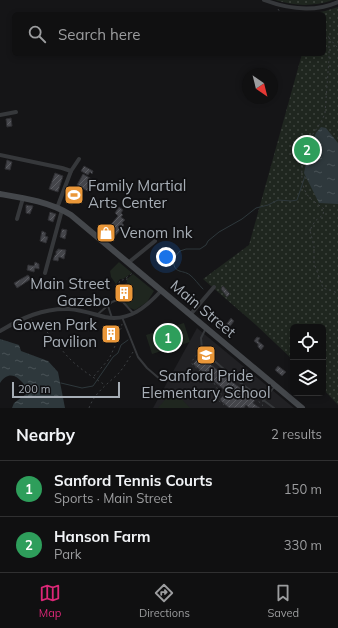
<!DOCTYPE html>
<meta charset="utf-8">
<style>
:root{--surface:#101011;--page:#1e1e1f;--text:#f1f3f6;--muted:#9c9d9f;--line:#303031;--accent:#db2777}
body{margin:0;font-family:Mulish,sans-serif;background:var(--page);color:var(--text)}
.controls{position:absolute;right:12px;bottom:12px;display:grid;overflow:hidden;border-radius:6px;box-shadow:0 2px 6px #0003}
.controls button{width:36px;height:36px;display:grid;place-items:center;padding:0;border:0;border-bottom:1px solid var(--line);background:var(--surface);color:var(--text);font:20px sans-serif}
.compass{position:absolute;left:242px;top:68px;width:36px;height:36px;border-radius:50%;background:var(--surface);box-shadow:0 2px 6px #0003;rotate:145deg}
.scale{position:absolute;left:12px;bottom:10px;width:108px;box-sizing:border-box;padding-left:4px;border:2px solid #a7aeb6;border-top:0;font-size:11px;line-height:14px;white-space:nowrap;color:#a7aeb6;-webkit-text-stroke:3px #101012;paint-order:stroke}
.you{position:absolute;left:166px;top:257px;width:14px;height:14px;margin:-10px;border:3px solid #fff;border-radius:50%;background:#1a73e8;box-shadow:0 0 0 6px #1a73e833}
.badge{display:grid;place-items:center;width:26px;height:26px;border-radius:50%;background:var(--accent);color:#fff;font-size:13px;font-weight:700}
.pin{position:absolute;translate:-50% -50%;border:2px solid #fff;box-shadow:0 1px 4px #0006}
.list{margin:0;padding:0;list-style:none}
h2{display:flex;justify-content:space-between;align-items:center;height:52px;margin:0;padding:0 16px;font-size:17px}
h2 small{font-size:13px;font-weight:400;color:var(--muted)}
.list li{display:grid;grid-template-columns:26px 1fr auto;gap:12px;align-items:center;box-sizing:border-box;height:56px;padding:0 16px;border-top:1px solid var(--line)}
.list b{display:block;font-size:15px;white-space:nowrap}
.list p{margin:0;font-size:13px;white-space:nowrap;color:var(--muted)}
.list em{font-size:13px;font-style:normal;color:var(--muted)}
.icon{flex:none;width:22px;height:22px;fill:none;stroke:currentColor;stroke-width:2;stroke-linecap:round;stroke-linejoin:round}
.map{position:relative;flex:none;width:338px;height:408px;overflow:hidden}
.search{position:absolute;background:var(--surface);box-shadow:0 2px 6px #0003;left:12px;right:12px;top:12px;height:44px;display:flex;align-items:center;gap:10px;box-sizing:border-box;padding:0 14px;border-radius:6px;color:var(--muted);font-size:15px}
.sheet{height:164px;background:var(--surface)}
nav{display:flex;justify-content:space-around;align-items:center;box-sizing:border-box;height:56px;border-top:1px solid var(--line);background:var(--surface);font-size:11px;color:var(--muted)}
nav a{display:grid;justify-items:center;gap:2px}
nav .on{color:var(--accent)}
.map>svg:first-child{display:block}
</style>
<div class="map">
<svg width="338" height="408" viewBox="0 0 338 408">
<defs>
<pattern id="park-dots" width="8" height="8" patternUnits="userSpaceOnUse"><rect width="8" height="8" fill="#1f261f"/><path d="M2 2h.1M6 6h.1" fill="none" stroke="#3d433d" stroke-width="1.8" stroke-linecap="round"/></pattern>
<pattern id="water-ripples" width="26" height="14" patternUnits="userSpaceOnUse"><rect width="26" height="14" fill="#2e383c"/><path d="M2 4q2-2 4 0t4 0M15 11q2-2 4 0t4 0" fill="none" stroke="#495256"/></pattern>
<pattern id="building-hatch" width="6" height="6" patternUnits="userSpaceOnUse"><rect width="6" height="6" fill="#44454a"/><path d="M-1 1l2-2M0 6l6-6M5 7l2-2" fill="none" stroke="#5c5d62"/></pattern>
</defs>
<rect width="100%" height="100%" fill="#151517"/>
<!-- built -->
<polygon fill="#212124" points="197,328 294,408 153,408"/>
<!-- grass -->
<g fill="#1f261f">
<polygon points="119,262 132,273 123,279 120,279 116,284 111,277 110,271"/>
<path d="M133,274l21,17 -7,11 -12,8c-6,-2 -12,-7 -13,-13l8,-3 -1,-2 -3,-1 1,-12z"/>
<polygon points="184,323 190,342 152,354 146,335"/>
<polygon points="177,394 190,408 158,408 169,395"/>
</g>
<!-- park -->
<g fill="url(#park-dots)">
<path d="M275,0h58c-20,7 -39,6 -58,0z"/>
<polygon points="338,7 338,405 323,389 323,327 293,327 293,360 256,325 203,279 249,245 302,54 324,54 324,14 313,14 314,13 325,11"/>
</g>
<!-- water -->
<g fill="url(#water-ripples)">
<polygon points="321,127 326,128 338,143 338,204 319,203 304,173 309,148 316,133"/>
<path d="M0,339l19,6 2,6 27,10 10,11 7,36h-53l2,-5 12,-9v-7c-8,-11 -17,-17 -26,-4z"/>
</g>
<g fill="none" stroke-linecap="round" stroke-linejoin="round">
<!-- stream -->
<g stroke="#2e383c" stroke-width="1">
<path d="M203,289c-5,-5 -8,-10 -13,-14 -8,-6 -16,0 -17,-16l7,-8 6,-2h14l6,-4 2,-4 11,-9 23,-13 14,-11 12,-3 10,-5 13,1 6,-1 8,-24"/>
<polyline points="61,383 82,388 93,386 113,357 118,353 121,345 128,340"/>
</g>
</g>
<!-- building -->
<g fill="url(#building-hatch)" stroke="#2f2f33">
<polygon points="11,118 12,126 7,127 6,119"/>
<polygon points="7,160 12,162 10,170 5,169"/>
<polygon points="84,166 93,171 92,174 90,172 88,175 81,171"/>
<polygon points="55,173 63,176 58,192 49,189"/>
<polygon points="83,174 95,181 89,192 77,185"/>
<polygon points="73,189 78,192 72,205 67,202"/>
<polygon points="26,205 33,206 30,214 26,213"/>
<polygon points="119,207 123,210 121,213 123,215 121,217 125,220 122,223 124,225 113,239 109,236 108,237 103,234 118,216 115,213"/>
<polygon points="50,212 56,214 53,222 48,220"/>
<polygon points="62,229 67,230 65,239 60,237"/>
<polygon points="42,231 46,233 45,236 48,237 46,243 40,241"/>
<polygon points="58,249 66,250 64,259 59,257 58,261 53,260 55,255 56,255 56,251 57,251"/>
<polygon points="35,262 39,264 39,269 35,268 34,272 27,270 28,265 34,266"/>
<polygon points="28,275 31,279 17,288 14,283"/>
<polygon points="223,286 230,294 227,297 221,289"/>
<polygon points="231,318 234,321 228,329 227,327 223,332 219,329 224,323 226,325"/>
<polygon points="257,337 260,338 258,341 264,346 261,350 258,347 258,344 254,341"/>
<polygon points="200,356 255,400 253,403 260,408 249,408 246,405 244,408 229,408 221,401 220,399 227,392 193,364"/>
<polygon points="278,366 286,372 282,376 275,370"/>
</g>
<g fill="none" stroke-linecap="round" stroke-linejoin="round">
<!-- path -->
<g stroke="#3c3f42" stroke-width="1" stroke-dasharray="2 3" stroke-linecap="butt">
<polyline points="278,9 281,14"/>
<path d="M324,34l5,3v22l-4,54c-3,9 -9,16 -14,24 -8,16 -15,45 -2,60 4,4 10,8 15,12l-1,6 -8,6 -5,9 4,17v16l9,25 15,5"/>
<polyline points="329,38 338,48"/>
<polyline points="118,284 122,290 130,293 126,295"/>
<polyline points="115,286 119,283 120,280 123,280 134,272"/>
<polyline points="125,290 127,278"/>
<path d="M31,320c17,8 26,26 39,39 11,11 23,18 35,26"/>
<polyline points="204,356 199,352 192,361 192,364 214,383 220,393 218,400 224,405"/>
<polyline points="94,376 109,359 115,346 118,330 121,329 122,324"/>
<polyline points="239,380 247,370"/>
<polyline points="243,389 263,405 261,407 262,408"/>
<polyline points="220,393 224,396"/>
<path d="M89,408c5,-14 17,-23 28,-33 6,-6 11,-15 16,-23"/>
</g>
<!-- lane -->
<g stroke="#36383b" stroke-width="2">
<polyline points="108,306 112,318"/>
<polyline points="98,314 112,302 117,300 123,302 133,313"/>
<polyline points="122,317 138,357 147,368 161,380"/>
<polyline points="205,330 201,338 202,349 205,353 238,381 274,408"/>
<polyline points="263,401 275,386"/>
</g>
<!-- street -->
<g stroke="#36383b" stroke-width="4">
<path d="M264,0c24,9 49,13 74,2"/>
<polyline points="0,115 16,112"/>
<polyline points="0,155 62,168 71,171"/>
<polyline points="57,208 71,171 79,159"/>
<polyline points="17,219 23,198"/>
<polyline points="128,263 155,241"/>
<polyline points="45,273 62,210"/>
<polyline points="190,315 214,287"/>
<path d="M0,331c22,-13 43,-23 69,-22 13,1 24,5 36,8 24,5 41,-10 56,-26"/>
</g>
<!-- secondary -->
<path stroke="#44474b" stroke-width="6" d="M0,194c24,4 50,8 71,21l231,193"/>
</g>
<!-- icons -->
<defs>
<g id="stadium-square" transform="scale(1)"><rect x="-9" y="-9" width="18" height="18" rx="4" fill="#ea9739" stroke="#101012"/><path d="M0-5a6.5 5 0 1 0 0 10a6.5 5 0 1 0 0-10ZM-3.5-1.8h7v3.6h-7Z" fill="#fff"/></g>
<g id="shop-square" transform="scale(1)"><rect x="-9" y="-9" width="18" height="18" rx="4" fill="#ea9739" stroke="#101012"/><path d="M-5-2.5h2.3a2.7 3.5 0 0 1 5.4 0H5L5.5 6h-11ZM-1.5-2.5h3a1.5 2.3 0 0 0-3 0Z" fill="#fff"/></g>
<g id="building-square" transform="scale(1)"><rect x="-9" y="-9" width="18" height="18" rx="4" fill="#ea9739" stroke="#101012"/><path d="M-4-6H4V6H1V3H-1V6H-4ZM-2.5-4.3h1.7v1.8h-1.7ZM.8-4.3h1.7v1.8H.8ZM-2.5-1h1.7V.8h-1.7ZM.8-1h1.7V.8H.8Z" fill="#fff"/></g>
<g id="school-square" transform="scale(1)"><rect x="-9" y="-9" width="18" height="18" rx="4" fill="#ea9739" stroke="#101012"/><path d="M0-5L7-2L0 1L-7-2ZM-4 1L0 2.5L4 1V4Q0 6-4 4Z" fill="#fff"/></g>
</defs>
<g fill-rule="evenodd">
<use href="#stadium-square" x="74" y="195"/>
<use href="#shop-square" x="106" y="233"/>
<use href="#building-square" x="124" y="293"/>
<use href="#building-square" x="111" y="334"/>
<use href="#school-square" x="206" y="355"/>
</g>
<g text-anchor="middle" stroke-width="3.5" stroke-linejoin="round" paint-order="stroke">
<!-- poi labels -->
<g font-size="15" fill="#a7aeb6" stroke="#101012" text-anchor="start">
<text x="88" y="191">Family Martial<tspan x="88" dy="17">Arts Center</tspan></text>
<text x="120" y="238">Venom Ink</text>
<text x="110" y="289" text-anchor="end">Main Street<tspan x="110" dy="17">Gazebo</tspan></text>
<text x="97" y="330" text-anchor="end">Gowen Park<tspan x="97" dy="17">Pavilion</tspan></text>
<text x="206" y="381" text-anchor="middle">Sanford Pride<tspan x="206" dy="17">Elementary School</tspan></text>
</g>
<!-- street labels -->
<g font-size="15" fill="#a7aeb6" stroke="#101012">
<text transform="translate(203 309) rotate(40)" y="5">Main Street</text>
</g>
</g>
</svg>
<div class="controls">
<button><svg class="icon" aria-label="locate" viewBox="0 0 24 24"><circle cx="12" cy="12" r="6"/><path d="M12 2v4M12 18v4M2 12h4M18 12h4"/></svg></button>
<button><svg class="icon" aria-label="layers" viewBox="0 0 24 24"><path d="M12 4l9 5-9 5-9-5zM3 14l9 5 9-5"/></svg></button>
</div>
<svg class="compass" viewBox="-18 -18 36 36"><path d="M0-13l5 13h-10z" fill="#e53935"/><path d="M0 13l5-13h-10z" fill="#9c9d9f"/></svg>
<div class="scale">200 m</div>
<div class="you"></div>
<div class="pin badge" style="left:168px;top:338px;background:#2e9e5b">1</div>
<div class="pin badge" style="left:307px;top:150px;background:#2e9e5b">2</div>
<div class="search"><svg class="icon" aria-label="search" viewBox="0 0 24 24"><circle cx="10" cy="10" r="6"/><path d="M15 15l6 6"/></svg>Search here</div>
</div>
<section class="sheet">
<h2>Nearby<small>2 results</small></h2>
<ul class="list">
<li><span class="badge" style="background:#2e9e5b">1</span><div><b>Sanford Tennis Courts</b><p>Sports · Main Street</p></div><em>150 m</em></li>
<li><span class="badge" style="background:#2e9e5b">2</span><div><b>Hanson Farm</b><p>Park</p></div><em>330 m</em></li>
</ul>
</section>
<nav>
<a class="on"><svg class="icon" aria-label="map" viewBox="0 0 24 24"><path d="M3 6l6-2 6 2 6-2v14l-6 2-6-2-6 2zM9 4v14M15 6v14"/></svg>Map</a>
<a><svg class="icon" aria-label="directions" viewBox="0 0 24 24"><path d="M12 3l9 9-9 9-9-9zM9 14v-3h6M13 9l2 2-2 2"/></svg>Directions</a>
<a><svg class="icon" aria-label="saved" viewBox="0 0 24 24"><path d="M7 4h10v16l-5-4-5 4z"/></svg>Saved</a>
</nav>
